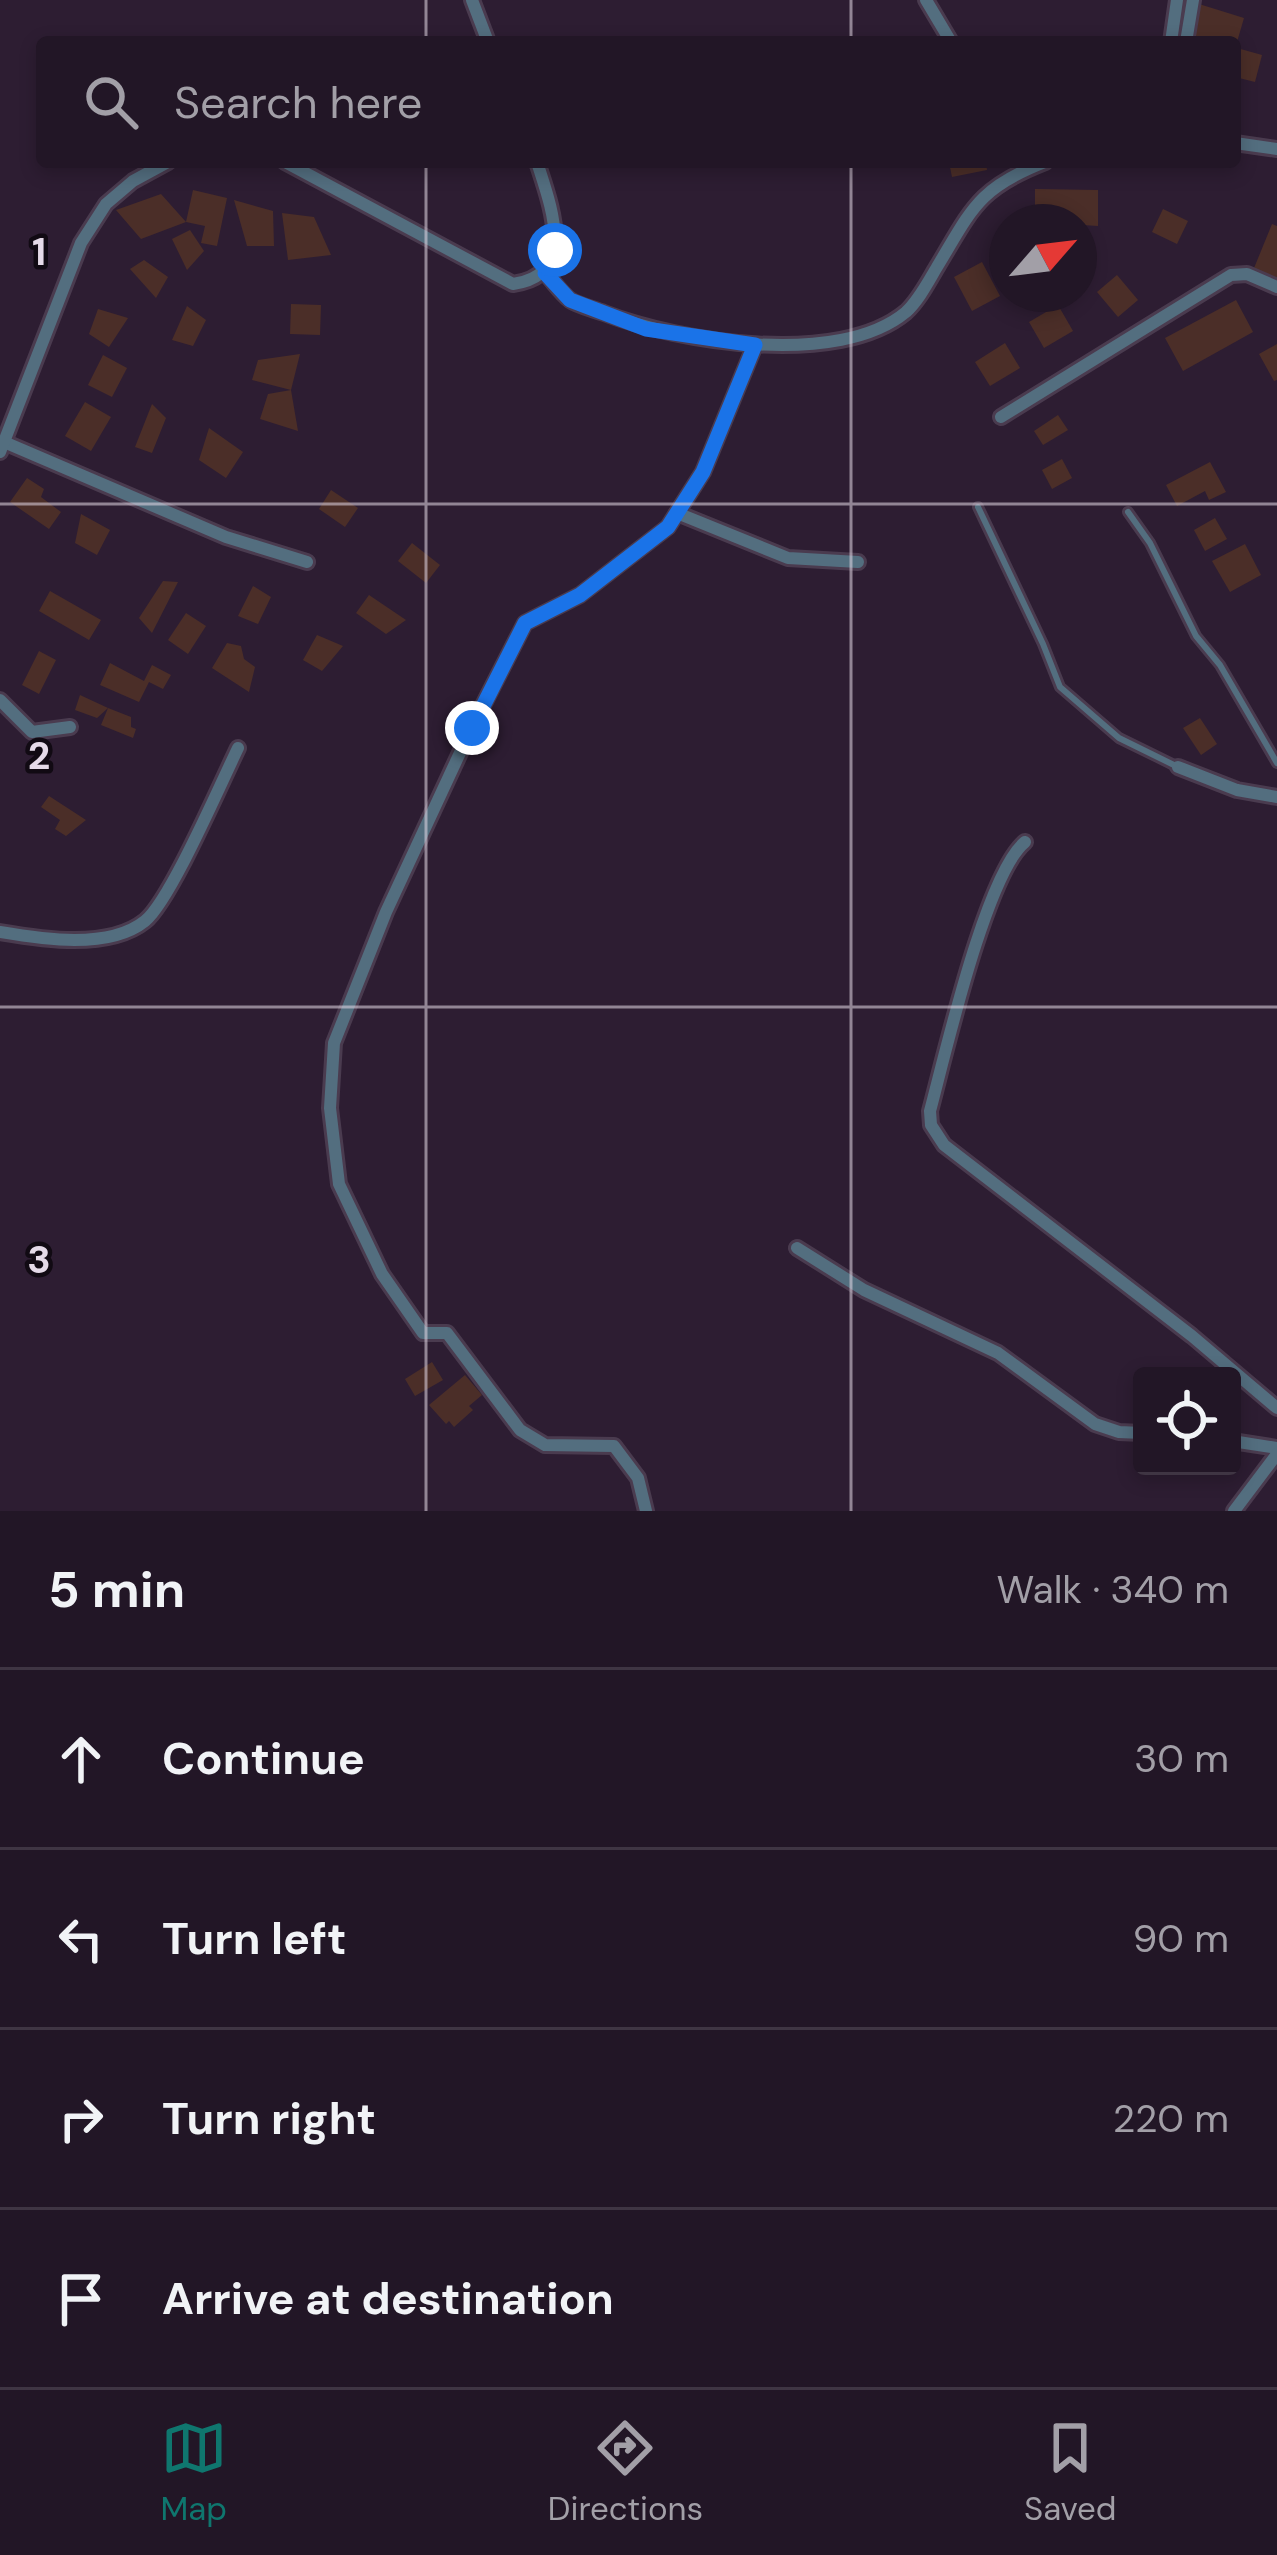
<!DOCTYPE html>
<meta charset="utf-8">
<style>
:root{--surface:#221626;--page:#2e2332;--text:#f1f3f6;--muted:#a29fa7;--line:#3f3543;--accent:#0f766e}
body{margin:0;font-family:"DM Sans",sans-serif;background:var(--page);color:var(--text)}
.controls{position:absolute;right:36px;bottom:36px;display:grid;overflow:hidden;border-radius:12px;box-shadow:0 6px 18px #0003}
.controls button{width:108px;height:108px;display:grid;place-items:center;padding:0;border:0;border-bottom:3px solid var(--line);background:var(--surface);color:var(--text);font:60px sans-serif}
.compass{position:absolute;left:989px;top:204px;width:108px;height:108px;border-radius:50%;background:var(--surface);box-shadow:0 6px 18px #0003;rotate:62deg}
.stop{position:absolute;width:36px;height:36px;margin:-27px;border:9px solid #1a73e8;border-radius:50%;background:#fff}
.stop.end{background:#1a73e8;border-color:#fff;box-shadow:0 3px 12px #0008}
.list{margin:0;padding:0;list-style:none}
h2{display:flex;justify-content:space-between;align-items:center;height:156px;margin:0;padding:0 48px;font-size:51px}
h2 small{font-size:39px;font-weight:400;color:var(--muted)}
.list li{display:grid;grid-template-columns:78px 1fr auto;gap:36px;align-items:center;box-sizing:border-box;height:180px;padding:0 48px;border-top:3px solid var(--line)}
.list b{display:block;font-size:45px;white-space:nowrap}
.list em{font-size:39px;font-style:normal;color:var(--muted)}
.icon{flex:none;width:66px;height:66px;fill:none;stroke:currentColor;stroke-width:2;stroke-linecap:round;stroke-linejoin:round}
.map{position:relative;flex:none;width:1277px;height:1511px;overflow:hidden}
.search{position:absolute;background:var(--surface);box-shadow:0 6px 18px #0003;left:36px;right:36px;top:36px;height:132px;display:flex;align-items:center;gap:30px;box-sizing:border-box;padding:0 42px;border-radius:12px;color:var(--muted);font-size:45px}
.sheet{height:876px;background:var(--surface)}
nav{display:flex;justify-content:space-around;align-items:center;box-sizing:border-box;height:168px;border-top:3px solid var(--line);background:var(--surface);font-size:33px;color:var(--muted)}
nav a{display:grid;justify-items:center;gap:6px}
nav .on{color:var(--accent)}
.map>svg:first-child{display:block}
</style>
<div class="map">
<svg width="1277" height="1511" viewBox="0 0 1277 1511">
<rect width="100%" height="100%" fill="#2d1d32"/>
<!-- building -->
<g fill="#4b2e28">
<polygon points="1199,4 1244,18 1237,42 1201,42 1188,38"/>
<polygon points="1237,48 1262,55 1255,82 1235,77"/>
<polygon points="949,162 986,162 987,170 952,177"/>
<polygon points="1035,189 1098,190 1098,226 1035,222"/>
<polygon points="193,190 227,198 217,246 201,243 205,226 186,222 141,239 116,210 161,194 186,222"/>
<polygon points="234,200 273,211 274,246 247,246"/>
<polygon points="1163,209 1188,221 1177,244 1152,232"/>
<polygon points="282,213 314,217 331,255 288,260"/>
<polygon points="1272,224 1277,226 1277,283 1252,273"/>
<polygon points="190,230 204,251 187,270 172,239"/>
<polygon points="144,260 168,277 156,298 130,269"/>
<polygon points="982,262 1000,296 972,311 954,277"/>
<polygon points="1117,275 1138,300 1118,317 1097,292"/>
<polygon points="1236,300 1253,332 1183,371 1165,338"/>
<polygon points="291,304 321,305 320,335 290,334"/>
<polygon points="1058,305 1073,331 1044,348 1029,322"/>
<polygon points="187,306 206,320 193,346 172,340"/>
<polygon points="98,309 128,318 109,347 89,334"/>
<polygon points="1005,343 1020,368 990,386 975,362"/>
<polygon points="1277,344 1277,380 1274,381 1259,354"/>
<polygon points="300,354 291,390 298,431 260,419 268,394 291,390 252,380 258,360"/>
<polygon points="103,355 127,368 112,397 88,385"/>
<polygon points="85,402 111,417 91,451 65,436"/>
<polygon points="152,404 166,418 152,453 135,447"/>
<polygon points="1058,415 1068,430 1043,445 1034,431"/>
<polygon points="209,428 243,452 226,478 199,460"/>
<polygon points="1062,459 1072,478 1052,489 1042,470"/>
<polygon points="1210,462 1226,492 1209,500 1205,491 1177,506 1166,485"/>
<polygon points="27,478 44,489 41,497 61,512 49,529 10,502"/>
<polygon points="331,490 358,508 345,527 319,509"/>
<polygon points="81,514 110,530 97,555 75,543"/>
<polygon points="1215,518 1227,539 1205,551 1194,530"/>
<polygon points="412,543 440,565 426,583 398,561"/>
<polygon points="1245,544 1261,575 1230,592 1212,561"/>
<polygon points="163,581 178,582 152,633 139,618"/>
<polygon points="253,586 271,597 258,624 238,616"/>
<polygon points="50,591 101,620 89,640 39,611"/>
<polygon points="369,595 406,620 386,634 356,613"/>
<polygon points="186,613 206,626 188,654 168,640"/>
<polygon points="317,635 343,646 322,671 303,660"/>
<polygon points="227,643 241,646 244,659 255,667 249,692 212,668"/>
<polygon points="39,651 56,660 39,694 22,685"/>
<polygon points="110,663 144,681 152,665 171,675 163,689 149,682 139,702 100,685"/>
<polygon points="80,695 108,708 97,718 75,710"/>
<polygon points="108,708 131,717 131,727 136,729 133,738 101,725"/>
<polygon points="1200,718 1217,744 1201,755 1183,728"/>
<polygon points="49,796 86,820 66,836 55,829 60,820 41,807"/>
<polygon points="432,1362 443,1380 415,1396 405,1379"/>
<polygon points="465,1375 482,1395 469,1406 473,1410 454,1427 449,1421 446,1424 429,1405"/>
</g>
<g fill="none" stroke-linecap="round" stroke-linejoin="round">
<!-- service casing -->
<g stroke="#4a3b4f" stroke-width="12">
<g id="service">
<polyline points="978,507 1043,644 1060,687 1119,738 1178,767"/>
<polyline points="1128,512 1150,543 1196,636 1220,665 1277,763"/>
</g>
</g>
<!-- minor casing -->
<g stroke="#4a3b4f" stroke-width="18">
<g id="minor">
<polyline points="472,0 488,42"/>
<polyline points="926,0 951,42"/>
<polyline points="1171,42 1177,0"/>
<polyline points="1186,42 1193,0"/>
<polyline points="1235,143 1277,149"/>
<path d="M285,162l228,122c65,-9 38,-78 24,-122"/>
<path d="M545,273c8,8 16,20 25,27 9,6 24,9 34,13 75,29 235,55 302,-1 13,-12 22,-30 31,-45 35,-58 41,-79 108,-105"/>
<polyline points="1001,417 1231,275 1247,274 1277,287"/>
<polyline points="4,442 226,537 307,562"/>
<polyline points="0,452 81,243 106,204 133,181 168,162"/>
<polyline points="677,513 788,558 858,562"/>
<polyline points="0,700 32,732 70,727"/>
<polyline points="1178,767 1237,790 1277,797"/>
<path d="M1025,842c-39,32 -80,213 -95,269l1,14 13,20 248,191 85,72"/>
<path d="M0,932c41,7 109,18 145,-11 25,-20 76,-138 93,-173"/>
<polyline points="797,1248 864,1290 998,1353 1095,1424 1119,1432 1142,1433"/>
<polyline points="1232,1441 1277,1448"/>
<polyline points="646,1511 638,1478 614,1446 545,1445 520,1430 447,1333 423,1333 382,1274 339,1184 330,1108 334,1043 386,912 472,727 525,623 580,595 668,527 703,472 755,345"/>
<polyline points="1234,1511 1277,1454"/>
</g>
</g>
<!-- service -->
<use href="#service" stroke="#536e7f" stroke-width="6"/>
<!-- minor -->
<use href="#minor" stroke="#536e7f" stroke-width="12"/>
</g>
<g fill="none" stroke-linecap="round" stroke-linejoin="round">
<!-- route -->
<polyline stroke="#1a73e8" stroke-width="15" points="472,728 525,623 580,595 668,527 703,472 755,345 646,329 570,300 545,273 551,266 555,250"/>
</g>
<!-- grid -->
<path fill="none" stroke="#e5dae8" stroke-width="3" stroke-opacity="0.55" d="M426,0v42M851,0v42M426,162v1349M851,162v1349M0,504h1277M0,1007h1277"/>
<g font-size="39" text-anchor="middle" font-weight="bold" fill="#e5dae8" stroke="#110a13" stroke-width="9" stroke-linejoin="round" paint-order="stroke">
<text x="39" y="265">1</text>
<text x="39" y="769">2</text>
<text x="39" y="1273">3</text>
</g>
</svg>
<div class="controls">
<button><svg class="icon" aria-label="locate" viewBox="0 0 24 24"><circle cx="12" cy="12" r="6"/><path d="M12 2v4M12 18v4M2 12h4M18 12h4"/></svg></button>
</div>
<svg class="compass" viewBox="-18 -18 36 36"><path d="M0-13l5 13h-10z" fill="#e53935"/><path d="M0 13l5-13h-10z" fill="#a29fa7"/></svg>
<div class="stop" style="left:555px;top:250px"></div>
<div class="stop end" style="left:472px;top:728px"></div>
<div class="search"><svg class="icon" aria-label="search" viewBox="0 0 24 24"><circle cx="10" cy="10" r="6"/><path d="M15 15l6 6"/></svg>Search here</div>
</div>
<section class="sheet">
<h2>5 min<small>Walk · 340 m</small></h2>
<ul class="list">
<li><svg class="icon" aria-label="ahead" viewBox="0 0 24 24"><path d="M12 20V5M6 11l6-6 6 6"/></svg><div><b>Continue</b></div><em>30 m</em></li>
<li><svg class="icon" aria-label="left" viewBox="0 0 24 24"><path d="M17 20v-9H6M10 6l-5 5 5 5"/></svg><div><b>Turn left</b></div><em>90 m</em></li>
<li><svg class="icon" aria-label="right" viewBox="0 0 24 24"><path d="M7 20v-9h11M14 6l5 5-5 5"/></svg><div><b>Turn right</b></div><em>220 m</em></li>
<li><svg class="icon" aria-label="arrive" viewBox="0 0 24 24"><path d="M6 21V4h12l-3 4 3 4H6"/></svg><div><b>Arrive at destination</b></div></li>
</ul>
</section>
<nav>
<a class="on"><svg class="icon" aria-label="map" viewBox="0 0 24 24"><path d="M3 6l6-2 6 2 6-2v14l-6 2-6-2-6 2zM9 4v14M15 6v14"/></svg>Map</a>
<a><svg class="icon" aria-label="directions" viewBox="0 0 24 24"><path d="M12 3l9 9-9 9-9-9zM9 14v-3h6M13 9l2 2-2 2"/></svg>Directions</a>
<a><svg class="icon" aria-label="saved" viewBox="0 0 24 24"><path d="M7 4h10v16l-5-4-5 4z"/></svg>Saved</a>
</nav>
